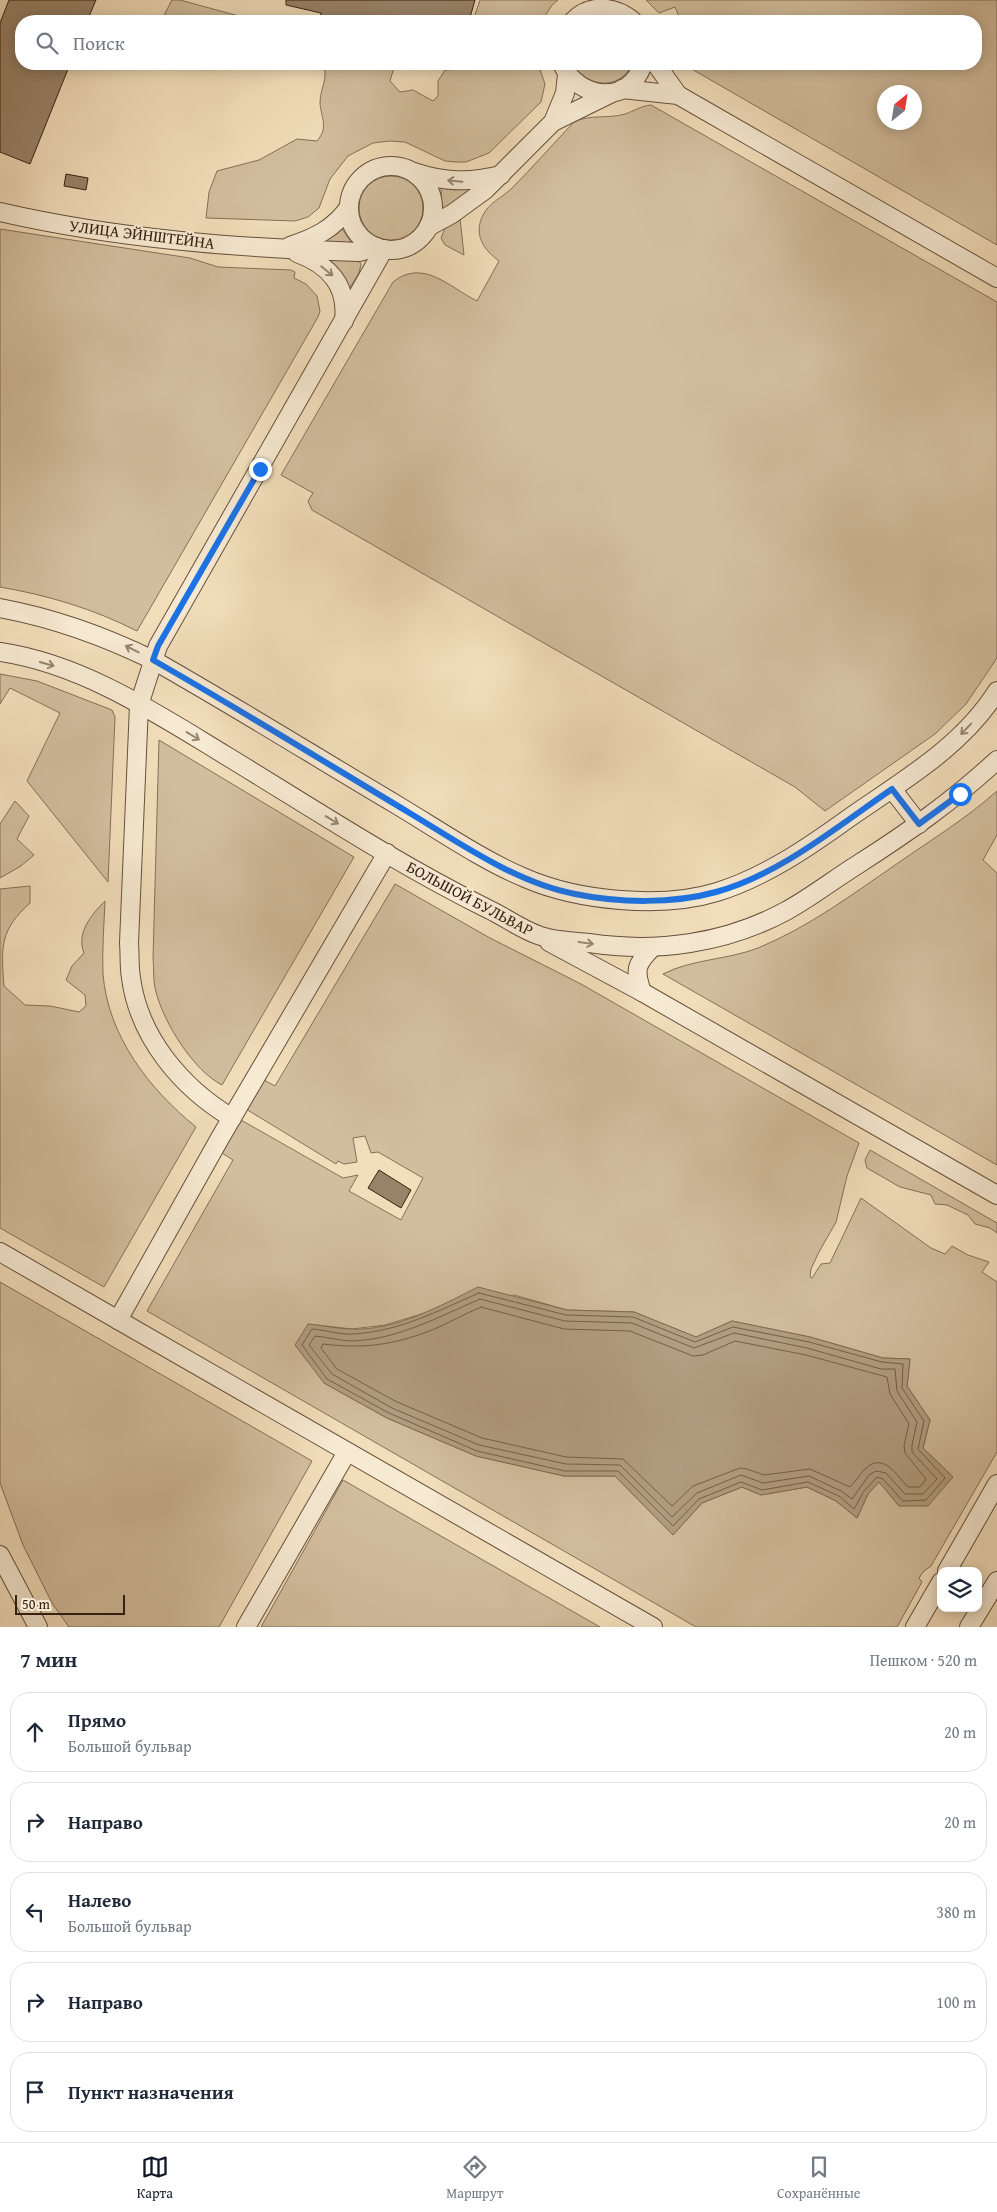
<!DOCTYPE html>
<html lang="ru">
<meta charset="utf-8">
<style>
:root{--surface:#fff;--page:#f6f6f7;--text:#1f2937;--muted:#747a83;--line:#e0e1e3;--accent:#111827}
body{margin:0;font-family:"Gentium Book Plus",serif;background:var(--page);color:var(--text)}
.controls{position:absolute;right:15px;bottom:15px;display:grid;overflow:hidden;border-radius:10px;box-shadow:0 2px 12px #0003}
.controls button{width:45px;height:45px;display:grid;place-items:center;padding:0;border:0;border-bottom:1px solid var(--line);background:var(--surface);color:var(--text);font:25px sans-serif}
.compass{position:absolute;left:877px;top:85px;width:45px;height:45px;border-radius:50%;background:var(--surface);box-shadow:0 2px 12px #0003;rotate:30deg}
.scale{position:absolute;left:15px;bottom:12px;width:110px;box-sizing:border-box;padding-left:5px;border:2px solid #372111;border-top:0;font-size:14px;line-height:18px;white-space:nowrap;color:#372111;-webkit-text-stroke:4px #f7ead3;paint-order:stroke}
.stop{position:absolute;width:15px;height:15px;margin:-11px;border:4px solid #1a73e8;border-radius:50%;background:#fff}
.stop.end{background:#1a73e8;border-color:#fff;box-shadow:0 1px 5px #0008}
.list{margin:0;padding:0;list-style:none}
h2{display:flex;justify-content:space-between;align-items:center;height:65px;margin:0;padding:0 20px;font-size:21px}
h2 small{font-size:16px;font-weight:400;color:var(--muted)}
.list li{display:grid;grid-template-columns:32px 1fr auto;gap:15px;align-items:center;box-sizing:border-box;height:80px;margin:0 10px 10px;padding:0 10px;border:1px solid var(--line);border-radius:20px}
.list b{display:block;font-size:19px;white-space:nowrap}
.list p{margin:0;font-size:16px;white-space:nowrap;color:var(--muted)}
.list em{font-size:16px;font-style:normal;color:var(--muted)}
.icon{flex:none;width:28px;height:28px;fill:none;stroke:currentColor;stroke-width:2;stroke-linecap:round;stroke-linejoin:round}
.map{position:relative;flex:none;width:997px;height:1627px;overflow:hidden}
.search{position:absolute;background:var(--surface);box-shadow:0 2px 12px #0003;left:15px;right:15px;top:15px;height:55px;display:flex;align-items:center;gap:12px;box-sizing:border-box;padding:0 18px;border-radius:20px;color:var(--muted);font-size:19px}
.sheet{height:515px;background:var(--surface)}
nav{display:flex;justify-content:space-around;align-items:center;box-sizing:border-box;height:70px;border-top:1px solid var(--line);background:var(--surface);font-size:14px;color:var(--muted)}
nav a{display:grid;justify-items:center;gap:2px}
nav .on{color:var(--accent)}
.map>svg:first-child{display:block}
</style>
<div class="map">
<svg width="997" height="1627" viewBox="0 0 997 1627">
<rect width="100%" height="100%" fill="#f2debb"/>
<filter id="stains"><feTurbulence type="fractalNoise" baseFrequency=".004" numOctaves="4"/><feColorMatrix values="0 0 0 0 .2 0 0 0 0 .09 0 0 0 0 .02 0 0 0 .5 -.17"/></filter>
<radialGradient id="worn" r=".72"><stop offset=".6" stop-color="#630" stop-opacity="0"/><stop offset="1" stop-color="#630" stop-opacity=".3"/></radialGradient>
<!-- green -->
<g fill="#d2be9e" stroke="#847058" fill-rule="evenodd">
<polygon points="172,0 180,0 257,21 161,21"/>
<polygon points="480,0 558,0 552,5 542,21 473,21"/>
<path d="M646,0h351v245l-314,-181h293v-43h-295l-6,-14 -16,6zM884,92h30v30h-30z"/>
<path d="M323,64h72l-5,17 10,11 13,-2 20,11 5,-5v-15l7,-11 13,-1 5,-5h75l7,20 -4,18 -52,51 -23,9h-10l-11,-1 -40,-19 -16,-1 -16,2 -25,13 -18,23 -11,29 -11,9 -13,4 -89,-3 3,-26 8,-21 42,-11 38,-21 20,2c12,-14 4,-23 3,-38 0,-15 9,-24 3,-39z"/>
<path d="M573,64h59c-11,27 -48,24 -59,0z"/>
<path d="M651,105l346,197v356l-31,46 -31,30 -110,77 -30,-24 -483,-277 -4,-9 5,-8 -32,-18 112,-193c30,-24 56,5 84,19l22,-40c-15,-11 -26,-26 -16,-46 6,-12 18,-17 28,-26 22,-22 42,-45 63,-67 16,-8 34,-3 51,-8 9,-3 16,-8 26,-9z"/>
<circle cx="391" cy="208" r="32"/>
<polygon points="441,188 454,190 476,188 442,210"/>
<polygon points="460,218 464,255 445,245 441,238 446,226"/>
<polygon points="341,227 353,245 322,242"/>
<path d="M0,229l190,29 28,9 73,3 4,2 -1,6 12,6 11,12 3,15 -2,6 -181,314c-43,-22 -90,-36 -137,-44z"/>
<polygon points="328,258 358,260 361,264 359,273 349,289 327,260"/>
<polygon points="0,674 37,681 112,710 115,717 108,882 27,781 60,713 10,688 0,704"/>
<path d="M159,740l195,117 -132,228c-29,-15 -58,-62 -66,-93 -3,-10 -2,-23 -3,-34z"/>
<path d="M997,791v44l-14,25 14,13v292l-334,-191c29,-15 64,-14 95,-26 51,-21 95,-54 140,-85 33,-23 69,-45 99,-72z"/>
<polygon points="15,801 29,816 17,839 34,855 21,866 0,878 0,824"/>
<path d="M395,884l95,54 91,46 278,159 -12,33 -11,46 -17,30 -8,17 -1,8 2,1 9,-14 9,-1 31,-65 70,50 14,6 7,-8 16,9 21,7 -7,10 15,10v170l-66,114 -7,5 -5,7 3,4 -25,45h-201l-549,-316 86,-151 -11,-7 19,-33 102,58 15,-3 -9,16 52,29 22,-42 -45,-26 -7,1 -6,-17 -12,2 4,24 -13,2 -6,-3 -2,3 -90,-55 18,-29 11,6zM514,1295l53,15 67,2 62,25 36,-16 78,16 73,21 27,1 -3,27 23,34 -7,28 30,29 -54,29 -20,-25 -11,13 -11,24 -21,-17 -29,-14 -46,8 -19,-8 -40,16 -29,32 -58,-59h-51l-88,-20 -89,-38 -63,-35 -16,-59 44,5 33,-4 40,-12z"/>
<path d="M30,886v17c-30,27 -29,43 -26,83l21,19 25,1 29,6 7,-6 -1,-11 -19,-15 6,-14 12,-13c-8,-20 7,-38 21,-52 -1,24 -3,49 -2,73 5,62 46,115 93,153l-92,160 -104,-59v-339z"/>
<polygon points="870,1150 997,1223 997,1233 990,1228 975,1224 968,1215 947,1205 935,1204 931,1195 900,1187 867,1168 865,1160"/>
<polygon points="0,1282 312,1461 219,1627 69,1627 52,1603 23,1545 0,1483"/>
<polygon points="343,1480 600,1627 261,1627"/>
</g>
<!-- water -->
<path fill="#b29e81" stroke="#816c54" d="M478,1287l89,23 67,2 62,25 36,-16 78,16 73,21 27,1 -3,27 23,34 -7,28 30,29 -25,29h-29l-20,-24 -11,12 -11,24 -21,-17 -29,-14 -46,8 -19,-8 -40,16 -29,32 -58,-59h-51l-88,-20 -89,-38 -63,-35 -29,-38 13,-21c14,1 29,5 43,5 44,2 89,-23 127,-42z"/>
<g fill="none" stroke-linecap="round" stroke-linejoin="round">
<!-- shore -->
<g stroke="#746049" stroke-width="1">
<path d="M479,1293l87,22 67,2 62,25 38,-15 76,15 73,20 21,2 -1,24 22,33 -6,28 27,29 -19,22 -23,1 -20,-22 -6,-2 -13,14 -10,18 -15,-13 -31,-14 -46,8 -21,-8 -42,17 -26,27 -55,-55h-53l-88,-20 -88,-38 -62,-34 -25,-34 10,-16c13,1 28,6 42,5 46,-3 84,-23 125,-41z"/>
<path d="M480,1299l85,22 67,2 62,25 40,-15 73,15 74,21h14l2,22 20,31 -5,23v7l25,27 -14,15h-18l-19,-21 -10,-2 -7,4 -17,24 -11,-8 -32,-15 -46,7 -22,-8 -44,18 -25,24 -52,-52 -54,-1 -87,-19 -87,-37 -60,-34 -23,-29 6,-9c12,1 26,5 38,5 46,-2 85,-24 127,-42z"/>
<path d="M481,1307l83,22 66,2 63,25 10,-1 32,-14 71,14 81,22 3,17 19,30 -5,21 1,8 21,26 -6,8h-12c-11,-11 -24,-35 -42,-19 -6,6 -11,14 -16,19l-40,-18 -46,6 -17,-6 -7,-1 -47,18 -21,20 -49,-47 -57,-2 -84,-19 -87,-37 -58,-32 -16,-21 2,-4c40,5 71,1 109,-14 17,-7 32,-16 49,-23z"/>
</g>
</g>
<!-- building -->
<g fill="#988369" stroke="#372111">
<polygon points="9,0 96,0 87,21 21,21 21,64 70,64 30,164 0,152 0,23"/>
<polygon points="286,0 475,0 469,21 444,21 432,18 431,21 332,21 320,18 321,13 286,5"/>
<polygon points="66,174 88,178 86,190 64,186"/>
<polygon points="379,1170 411,1190 401,1208 368,1188"/>
</g>
<g fill="none" stroke-linecap="round" stroke-linejoin="round">
<!-- minor casing -->
<g stroke="#66503c" stroke-width="20">
<g id="minor">
<path d="M573,21c17,-18 42,-15 60,0"/>
<path d="M562,64c17,36 67,42 81,0"/>
<polyline points="656,64 678,95"/>
<polyline points="622,89 678,95 997,278"/>
<polyline points="553,122 565,93 567,74"/>
<circle cx="391" cy="208" r="42"/>
<path d="M414,172c30,10 55,11 87,3"/>
<path d="M0,212c117,27 239,36 359,40l18,-5"/>
<polyline points="428,227 452,214 485,190 553,122 612,93"/>
<path d="M290,246c24,-8 44,-17 59,-39"/>
<path d="M297,253c32,12 51,32 47,68"/>
<path d="M0,608c54,10 104,28 153,52 83,47 163,97 244,145 40,24 85,55 128,73 53,23 137,31 192,14 48,-15 92,-45 132,-74 53,-37 113,-71 148,-127"/>
<path d="M0,652c82,12 156,61 225,103 87,53 172,109 263,154 17,8 33,20 50,26 15,6 35,6 51,8 67,10 136,1 197,-32 24,-13 47,-31 71,-46 50,-32 96,-64 140,-105"/>
<polyline points="892,789 919,824"/>
<polyline points="549,942 642,992 997,1195"/>
<path d="M642,992c-8,-22 -6,-28 10,-44"/>
<path d="M232,1118c-50,-30 -93,-80 -101,-140 -2,-12 -1,-23 -2,-35l10,-238 19,-59 226,-397"/>
<polyline points="0,1252 118,1320 220,1138 387,853"/>
<polyline points="118,1320 653,1627"/>
<polyline points="0,1555 38,1627"/>
<polyline points="947,1571 997,1484"/>
<polyline points="246,1627 347,1452"/>
<polyline points="915,1627 941,1582"/>
<polyline points="969,1627 997,1581"/>
</g>
</g>
<!-- minor -->
<use href="#minor" stroke="#f7ead3" stroke-width="18"/>
</g>
<!-- one-way arrows -->
<defs><path id="oneway-shaft" d="M-6 0H5M1.5-3L5.5 0L1.5 3" fill="none" stroke-width="1.6" stroke-linecap="round" stroke-linejoin="round" transform="scale(1.25)"/></defs>
<g stroke="#978672">
<use href="#oneway-shaft" transform="translate(455 181) rotate(-175)"/>
<use href="#oneway-shaft" transform="translate(327 271) rotate(39)"/>
<use href="#oneway-shaft" transform="translate(132 649) rotate(-154)"/>
<use href="#oneway-shaft" transform="translate(47 664) rotate(16)"/>
<use href="#oneway-shaft" transform="translate(966 729) rotate(134)"/>
<use href="#oneway-shaft" transform="translate(193 736) rotate(31)"/>
<use href="#oneway-shaft" transform="translate(332 820) rotate(31)"/>
<use href="#oneway-shaft" transform="translate(586 943) rotate(8)"/>
</g>
<g fill="none" stroke-linecap="round" stroke-linejoin="round">
<!-- route -->
<path stroke="#1a73e8" stroke-width="6" d="M260,469l-102,177 -5,14c86,49 170,101 255,152 50,30 108,71 167,82 44,9 98,10 141,-2 63,-17 122,-66 176,-103l27,35 41,-30"/>
</g>
<g text-anchor="middle" stroke-width="4.5" stroke-linejoin="round" paint-order="stroke">
<!-- street labels -->
<g font-size="16" fill="#372111" stroke="#f7ead3">
<text transform="translate(142 234) rotate(7)" y="6">УЛИЦА ЭЙНШТЕЙНА</text>
<text transform="translate(470 898) rotate(28)" y="6">БОЛЬШОЙ БУЛЬВАР</text>
</g>
</g>
<rect width="100%" height="100%" filter="url(#stains)"/>
<rect width="100%" height="100%" fill="url(#worn)"/>
</svg>
<div class="controls">
<button><svg class="icon" aria-label="layers" viewBox="0 0 24 24"><path d="M12 4l9 5-9 5-9-5zM3 14l9 5 9-5"/></svg></button>
</div>
<svg class="compass" viewBox="-18 -18 36 36"><path d="M0-13l5 13h-10z" fill="#e53935"/><path d="M0 13l5-13h-10z" fill="#747a83"/></svg>
<div class="scale">50 m</div>
<div class="stop" style="left:960px;top:794px"></div>
<div class="stop end" style="left:260px;top:469px"></div>
<div class="search"><svg class="icon" aria-label="search" viewBox="0 0 24 24"><circle cx="10" cy="10" r="6"/><path d="M15 15l6 6"/></svg>Поиск</div>
</div>
<section class="sheet">
<h2>7 мин<small>Пешком · 520 m</small></h2>
<ul class="list">
<li><svg class="icon" aria-label="ahead" viewBox="0 0 24 24"><path d="M12 20V5M6 11l6-6 6 6"/></svg><div><b>Прямо</b><p>Большой бульвар</p></div><em>20 m</em></li>
<li><svg class="icon" aria-label="right" viewBox="0 0 24 24"><path d="M7 20v-9h11M14 6l5 5-5 5"/></svg><div><b>Направо</b></div><em>20 m</em></li>
<li><svg class="icon" aria-label="left" viewBox="0 0 24 24"><path d="M17 20v-9H6M10 6l-5 5 5 5"/></svg><div><b>Налево</b><p>Большой бульвар</p></div><em>380 m</em></li>
<li><svg class="icon" aria-label="right" viewBox="0 0 24 24"><path d="M7 20v-9h11M14 6l5 5-5 5"/></svg><div><b>Направо</b></div><em>100 m</em></li>
<li><svg class="icon" aria-label="arrive" viewBox="0 0 24 24"><path d="M6 21V4h12l-3 4 3 4H6"/></svg><div><b>Пункт назначения</b></div></li>
</ul>
</section>
<nav>
<a class="on"><svg class="icon" aria-label="map" viewBox="0 0 24 24"><path d="M3 6l6-2 6 2 6-2v14l-6 2-6-2-6 2zM9 4v14M15 6v14"/></svg>Карта</a>
<a><svg class="icon" aria-label="directions" viewBox="0 0 24 24"><path d="M12 3l9 9-9 9-9-9zM9 14v-3h6M13 9l2 2-2 2"/></svg>Маршрут</a>
<a><svg class="icon" aria-label="saved" viewBox="0 0 24 24"><path d="M7 4h10v16l-5-4-5 4z"/></svg>Сохранённые</a>
</nav>
